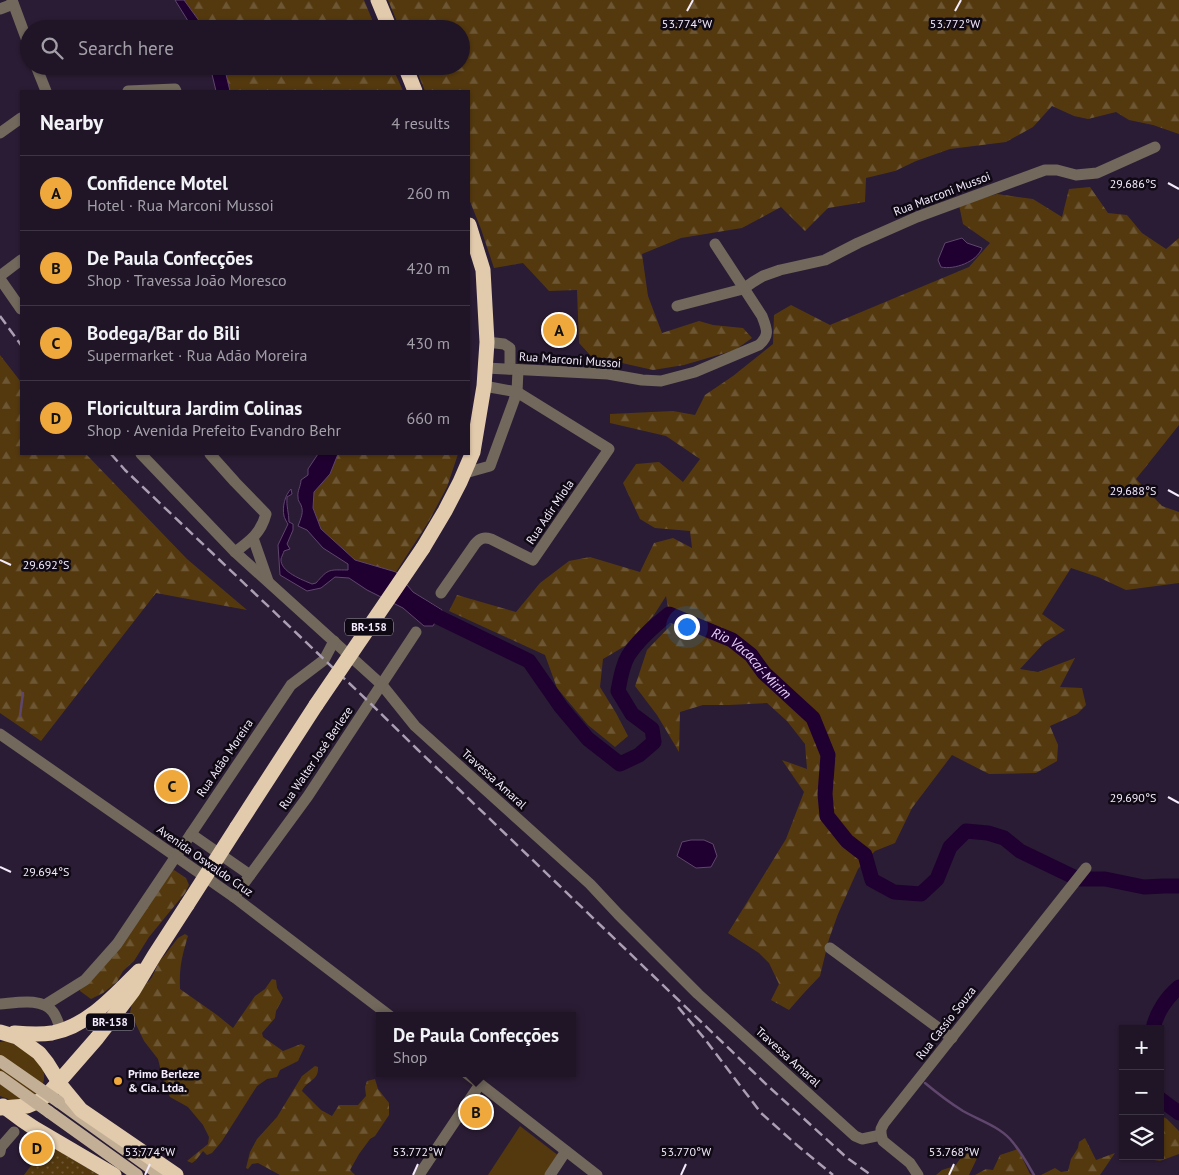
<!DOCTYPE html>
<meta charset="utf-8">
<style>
:root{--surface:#201527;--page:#281e2f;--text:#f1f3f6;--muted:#a29fa7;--line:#3d3444;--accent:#eea83c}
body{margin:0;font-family:"PT Sans",sans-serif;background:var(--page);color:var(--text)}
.controls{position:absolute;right:15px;bottom:15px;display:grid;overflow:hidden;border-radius:0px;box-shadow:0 1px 4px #0004}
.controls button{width:45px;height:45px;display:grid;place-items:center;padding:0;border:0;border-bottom:1px solid var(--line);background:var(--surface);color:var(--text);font:25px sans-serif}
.you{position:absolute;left:686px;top:626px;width:18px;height:18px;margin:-12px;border:4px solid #fff;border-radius:50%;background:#1a73e8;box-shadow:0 0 0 8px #1a73e833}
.badge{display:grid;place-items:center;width:32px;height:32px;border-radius:50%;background:var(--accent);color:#111;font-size:16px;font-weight:700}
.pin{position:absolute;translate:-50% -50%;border:2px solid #fff;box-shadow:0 1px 5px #0006}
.popup{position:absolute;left:376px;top:1012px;width:200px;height:65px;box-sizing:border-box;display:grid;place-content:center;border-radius:0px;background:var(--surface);filter:drop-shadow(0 1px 4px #0005);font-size:16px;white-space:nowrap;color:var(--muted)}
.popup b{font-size:19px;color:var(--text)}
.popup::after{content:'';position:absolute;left:50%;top:100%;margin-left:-10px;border:10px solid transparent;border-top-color:var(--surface)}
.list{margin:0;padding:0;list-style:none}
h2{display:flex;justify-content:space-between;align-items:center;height:65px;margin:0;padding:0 20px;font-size:21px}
h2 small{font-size:16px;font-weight:400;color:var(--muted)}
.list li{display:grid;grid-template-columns:32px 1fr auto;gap:15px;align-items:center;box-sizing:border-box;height:75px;padding:0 20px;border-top:1px solid var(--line)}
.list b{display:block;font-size:19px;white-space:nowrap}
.list p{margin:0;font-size:16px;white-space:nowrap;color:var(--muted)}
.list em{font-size:16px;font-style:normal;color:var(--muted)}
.icon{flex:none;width:28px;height:28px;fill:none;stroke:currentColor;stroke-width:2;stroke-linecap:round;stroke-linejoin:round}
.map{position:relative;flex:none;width:1179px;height:1175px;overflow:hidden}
.search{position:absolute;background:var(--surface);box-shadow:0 1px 4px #0004;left:20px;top:20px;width:450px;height:55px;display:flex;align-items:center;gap:12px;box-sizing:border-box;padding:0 18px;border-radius:28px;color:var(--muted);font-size:19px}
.panel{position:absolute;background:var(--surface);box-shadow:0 1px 4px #0004;left:20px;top:90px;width:450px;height:365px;border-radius:0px}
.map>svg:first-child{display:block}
</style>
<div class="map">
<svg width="1179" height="1175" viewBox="0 0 1179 1175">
<defs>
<pattern id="forest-firs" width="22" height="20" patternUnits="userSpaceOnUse" patternTransform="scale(1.25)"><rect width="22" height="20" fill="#54390f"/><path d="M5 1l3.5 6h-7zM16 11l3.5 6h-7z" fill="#6d5633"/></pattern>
<pattern id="park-dots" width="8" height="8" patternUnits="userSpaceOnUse" patternTransform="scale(1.25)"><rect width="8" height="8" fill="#54390f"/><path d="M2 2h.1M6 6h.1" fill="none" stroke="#6d5633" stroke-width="1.8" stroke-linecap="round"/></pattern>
</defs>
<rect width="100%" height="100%" fill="#2a1c34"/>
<!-- grass -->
<g fill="#54390f">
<path d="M7,1041c12,5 36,18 37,33 1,8 -3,15 -7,22l-20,6 -17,-6v-54z"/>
<polygon points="520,1126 559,1156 546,1175 488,1175"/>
</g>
<!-- forest -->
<g fill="url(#forest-firs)">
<polygon points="184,0 364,0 376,29 205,29"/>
<polygon points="388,0 1179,0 1179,134 1153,125 1129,120 1116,112 1088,119 1074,116 1052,106 1033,127 1006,142 950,149 916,161 895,171 866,178 865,202 828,208 805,231 781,207 742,228 681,238 642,254 648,296 662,333 699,321 713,325 743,328 752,338 735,350 684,365 653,370 591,356 579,343 577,290 549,291 523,263 494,268 481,229 469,199 469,91 425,91 415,66 461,66 461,29 400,29"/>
<polygon points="224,66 392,66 403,91 230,91"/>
<polygon points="1090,187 1108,213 1127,215 1142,233 1166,249 1179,238 1179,425 1136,479 1162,506 1179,512 1179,583 1126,590 1098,577 1071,568 1042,614 1065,630 1044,643 1020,669 1038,672 1075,658 1060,687 1082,688 1086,705 1077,714 1050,726 1058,745 1057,761 1036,773 989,774 952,755 912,808 895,843 875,851 858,869 838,914 829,939 820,976 803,994 789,1010 771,1000 779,984 769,963 759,953 728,933 786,839 804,792 782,760 807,769 805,744 787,721 767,703 729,705 703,705 680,712 679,752 657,715 635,686 647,650 671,625 666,596 654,615 625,646 603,659 600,687 616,713 628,736 615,747 588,725 557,688 545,655 449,611 457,595 516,612 540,583 569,561 590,557 640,572 654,543 673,538 692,548 690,531 655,528 640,519 623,483 636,464 659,462 683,482 700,459 666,436 610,423 610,414 673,411 695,415 705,395 733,376 773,344 774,315 791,305 830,325 969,267 990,243 963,224 959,205 997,194 1033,199 1062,217 1069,189"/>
<polygon points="0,355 21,382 21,454 86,454 187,559 247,610 156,593 41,741 0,713"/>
<polygon points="338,454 458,454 447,487 429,521 396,572 355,560 321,529 313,508 314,492 330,474"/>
<polygon points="174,870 186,878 189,885 185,893 149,937 134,961 123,971 117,982 103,993 91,999 80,991 81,986 169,872"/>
<path d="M185,934l3,2c-6,20 -9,31 -8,53l37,26 16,13 22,-32 10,-7 7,-10 4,1 1,8 6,10 -7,13 -1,7 -13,15 1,4 20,14 18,-7 4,2 -7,15 -18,9 -3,7 -10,2 -10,7 -35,55 -10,12 -5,2 -4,-4 -7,9 -4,3 -5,-2 21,-17 1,-7 -6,-12 -15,-18 -18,-10 -5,-10 -7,-28 -14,-18 -14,-29 3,-12 19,-23 7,-15 19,-24z"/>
<path d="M315,1066l3,1c1,14 -11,13 -16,24l19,19 11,6 7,-11h19l8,-9 -1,-9 2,-6 8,-2 3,10 11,14v12l-14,21 -5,3 -11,15 -9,16 5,5h-75l-22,-12 -6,1 -4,5 -2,-1 4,-16 7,-13 20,-22 25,-41z"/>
<polygon points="1160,1115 1167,1119 1179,1131 1179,1154 1160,1161 1154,1160 1155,1156 1160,1156"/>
<polygon points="1085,1138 1096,1160 1115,1153 1100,1175 1041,1175 1055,1168 1061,1172 1068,1171 1071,1159 1078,1148 1079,1142"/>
<polygon points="1018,1149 1030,1174 1033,1175 975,1175 986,1169 993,1170 1000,1155"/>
<polygon points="974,1150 979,1154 969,1175 936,1175 942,1170 955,1166 962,1156"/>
</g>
<!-- park -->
<polygon fill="url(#park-dots)" points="47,1144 99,1175 24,1175"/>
<!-- water -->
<g fill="#1f0030" stroke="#5f466d">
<polygon points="175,0 184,0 205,29 193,29"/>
<polygon points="210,66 224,66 230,91 216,91"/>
<path d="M962,238l5,5 15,5c-5,14 -28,22 -41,19l-3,-7 7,-17z"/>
<path d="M318,454h20l-8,20 -16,18 -1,16 8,21 34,31 41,12 17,20 29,18 -9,16h-9l-21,-18 -36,-18 -18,-12 -14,-1 -14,11 -14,3 -27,-16 -2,-30 10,-21c-1,-1 -4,-7 -4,-8 -2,-9 1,-21 7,-27l1,5 -5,3c-1,9 2,16 2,25l4,2v6l-6,14 3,5 -6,2c0,1 -3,7 -3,8 -1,13 22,21 31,25l4,-1c13,-15 13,-13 32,-13v-6l-25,-16 -16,-18 -9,-4c3,-8 6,-14 3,-21 -2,-4 -3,-4 -3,-8 -1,-6 3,-11 3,-17l7,-5v-6z"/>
<polygon points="691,840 704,840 713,844 717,856 711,867 696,868 677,856 682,842"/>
</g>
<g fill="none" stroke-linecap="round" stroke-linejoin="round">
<!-- stream -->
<g stroke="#5f466d" stroke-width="2.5">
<polyline points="20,716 23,693"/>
<path d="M925,1083c12,10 25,20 38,28 16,9 35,15 47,28 10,11 17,24 24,36"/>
</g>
<!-- river -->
<g stroke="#1f0030" stroke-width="15">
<path id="s1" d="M420,606l18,11 91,44 32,46 27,32 32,25 19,-9 15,-13 -2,-13 -20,-15 -14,-23c2,-11 4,-25 10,-35 10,-16 26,-30 41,-42l63,26 19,15 13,18 49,45 15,37 -3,39 2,22 20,25 18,14 7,25 22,12 27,2 16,-15 13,-32 16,-16 22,2 16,5 16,13 58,28h27l39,8 20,-1h15"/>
<path d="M1153,1029c3,-16 14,-32 26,-42"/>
<polyline points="1160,1099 1179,1113"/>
</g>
<!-- minor -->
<g stroke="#72685c" stroke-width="11">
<polyline points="12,0 29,46"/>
<polyline points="0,9 13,4"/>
<polyline points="36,66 46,91"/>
<polyline points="128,91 175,89 176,91"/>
<polyline points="0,133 21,118"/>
<polyline points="0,276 21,260"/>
<polyline points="0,279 21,309"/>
<polyline points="677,306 743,289 753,282 763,276 780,270 825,260 858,243 917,217 1045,170 1057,170 1076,175 1097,173 1155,147"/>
<polyline points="487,342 504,344 510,348 510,369"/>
<path d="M486,368l122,6 34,6 19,1 34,-9 64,-27c11,-10 8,-16 3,-29l-47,-72"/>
<polyline points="141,454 235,552 382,685 415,726 590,884 618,914 698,994 855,1136 862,1139 881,1135"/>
<path d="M210,454l25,28 31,32c-5,19 -16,27 -31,38"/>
<polyline points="465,473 490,466 517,392 518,370"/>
<polyline points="253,538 268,581"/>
<path d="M441,593l34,-49c5,-6 9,-7 16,-5l42,21 76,-111 -92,-57 -33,-6"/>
<polyline points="0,734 234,897 390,1016"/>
<polyline points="191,834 250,875"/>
<polyline points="234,897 308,796 416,632"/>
<polyline points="830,948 952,1038"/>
<path d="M0,1004c15,-1 43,-7 53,8 4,5 6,13 8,19"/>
<polyline points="45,1005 85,980 117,944 291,685 324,660 334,641"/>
<polyline points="466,1073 597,1175"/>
<polyline points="0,1152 1,1147 14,1132"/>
<polyline points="419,1175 480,1084"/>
<polyline points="550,1175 566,1151"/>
<polyline points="918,1175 910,1163 883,1141 881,1135 881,1129 884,1123 1086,868"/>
</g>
<!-- major -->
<g stroke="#c2af96" stroke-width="12">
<polyline points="59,1102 160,1175"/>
<polyline points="49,1112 137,1175"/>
</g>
<!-- highway -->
<g stroke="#e2caac" stroke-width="15">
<polyline points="378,0 390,29"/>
<polyline points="405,66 415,91"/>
<polyline points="423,548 445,511 460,482 473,452 484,386 487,342 483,270 469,225"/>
<polyline points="237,827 316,705"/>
<polyline points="0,1032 17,1037 39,1053 47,1063 62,1087 81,1110 176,1175"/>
<path d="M14,1033c13,1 25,2 38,0 36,-7 63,-38 87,-62"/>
<polyline points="3,1106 22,1120 34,1128 114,1175"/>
<polyline points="0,1108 27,1106 39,1101 49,1093 97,1038 133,991 154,956 187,905"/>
</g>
<!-- rail -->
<g stroke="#aa9fb3" stroke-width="2.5" stroke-dasharray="10 5" stroke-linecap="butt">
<polyline points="0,316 21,345"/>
<polyline points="111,454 125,470 370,703 417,749 768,1086 846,1157 871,1175"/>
<polyline points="678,1007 704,1038 761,1113 798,1146 833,1175"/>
</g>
<!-- major-bridge -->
<g stroke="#c2af96" stroke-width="12">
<polyline points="0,1061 59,1102"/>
<polyline points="0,1077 49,1112"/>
</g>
<!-- highway-bridge -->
<g stroke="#e2caac" stroke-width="15">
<polyline points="316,705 423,548"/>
<polyline points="187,905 237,827"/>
</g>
</g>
<!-- ticks -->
<path fill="none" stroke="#f4ebfc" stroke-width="2" d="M687,11l6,-11M955,11l6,-11M1168,183l11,6M1168,490l11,6M0,560l11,5M1168,797l11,6M0,867l11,5M145,1175l5,-11M413,1175l5,-11M681,1175l5,-11M949,1175l5,-11"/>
<!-- markers -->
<circle fill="#eea83c" stroke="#0f0914" stroke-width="2" cx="118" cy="1081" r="5"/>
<g text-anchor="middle" stroke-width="5" stroke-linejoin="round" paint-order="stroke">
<!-- shield labels -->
<g fill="#0f0914" stroke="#afa7b6" stroke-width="1">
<rect x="345" y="618.5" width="48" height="17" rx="4"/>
<rect x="86" y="1013.5" width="48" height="17" rx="4"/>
</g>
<g font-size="11" font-weight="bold" fill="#f4ebfc">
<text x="369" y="631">BR-158</text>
<text x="110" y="1026">BR-158</text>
</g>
<!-- street labels -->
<g font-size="12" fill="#f4ebfc" stroke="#0f0914">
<text transform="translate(942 194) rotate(-21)" y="4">Rua Marconi Mussoi</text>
<text transform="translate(570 360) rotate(4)" y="4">Rua Marconi Mussoi</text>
<text transform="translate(550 512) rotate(-56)" y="4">Rua Adir Miola</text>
<text transform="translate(225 758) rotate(-56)" y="4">Rua Adão Moreira</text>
<text transform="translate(316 758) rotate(-56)" y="4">Rua Walter José Berleze</text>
<text transform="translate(494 779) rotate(42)" y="4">Travessa Amaral</text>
<text transform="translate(205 861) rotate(35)" y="4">Avenida Oswaldo Cruz</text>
<text transform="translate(946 1023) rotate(-52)" y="4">Rua Cassio Souza</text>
<text transform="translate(788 1057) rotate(42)" y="4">Travessa Amaral</text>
</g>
<!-- poi labels -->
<g font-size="12" font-weight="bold" fill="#f4ebfc" stroke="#0f0914" text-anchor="start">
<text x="128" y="1078">Primo Berleze<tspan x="128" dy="14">&amp; Cia. Ltda.</tspan></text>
</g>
<!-- water labels -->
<g font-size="14" font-style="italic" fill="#e7cff8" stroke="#0f0914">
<text dy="5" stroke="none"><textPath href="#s1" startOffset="560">Rio Vacacaí-Mirim</textPath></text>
</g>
</g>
<g font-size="12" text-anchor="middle" fill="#f4ebfc" stroke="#0f0914" stroke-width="5" stroke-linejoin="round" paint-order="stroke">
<text x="687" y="28">53.774°W</text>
<text x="955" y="28">53.772°W</text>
<text x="1133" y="188">29.686°S</text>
<text x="1133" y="495">29.688°S</text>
<text x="46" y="569">29.692°S</text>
<text x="1133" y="802">29.690°S</text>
<text x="46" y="876">29.694°S</text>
<text x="150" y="1156">53.774°W</text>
<text x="418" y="1156">53.772°W</text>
<text x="954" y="1156">53.768°W</text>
<text x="686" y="1156">53.770°W</text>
</g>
</svg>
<div class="controls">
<button>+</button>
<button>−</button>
<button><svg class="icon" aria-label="layers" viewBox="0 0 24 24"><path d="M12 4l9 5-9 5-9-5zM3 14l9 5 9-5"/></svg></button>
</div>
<div class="you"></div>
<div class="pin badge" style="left:559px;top:330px">A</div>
<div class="pin badge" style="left:476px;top:1112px">B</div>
<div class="popup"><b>De Paula Confecções</b>Shop</div>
<div class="pin badge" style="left:172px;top:786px">C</div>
<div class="pin badge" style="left:37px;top:1148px">D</div>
<div class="search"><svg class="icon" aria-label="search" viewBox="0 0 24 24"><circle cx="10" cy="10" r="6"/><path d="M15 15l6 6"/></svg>Search here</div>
<section class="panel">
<h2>Nearby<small>4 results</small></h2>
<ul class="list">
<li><span class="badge">A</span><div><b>Confidence Motel</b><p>Hotel · Rua Marconi Mussoi</p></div><em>260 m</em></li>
<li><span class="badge">B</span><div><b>De Paula Confecções</b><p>Shop · Travessa João Moresco</p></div><em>420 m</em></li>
<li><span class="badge">C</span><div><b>Bodega/Bar do Bili</b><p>Supermarket · Rua Adão Moreira</p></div><em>430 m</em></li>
<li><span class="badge">D</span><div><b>Floricultura Jardim Colinas</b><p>Shop · Avenida Prefeito Evandro Behr</p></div><em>660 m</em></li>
</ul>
</section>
</div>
